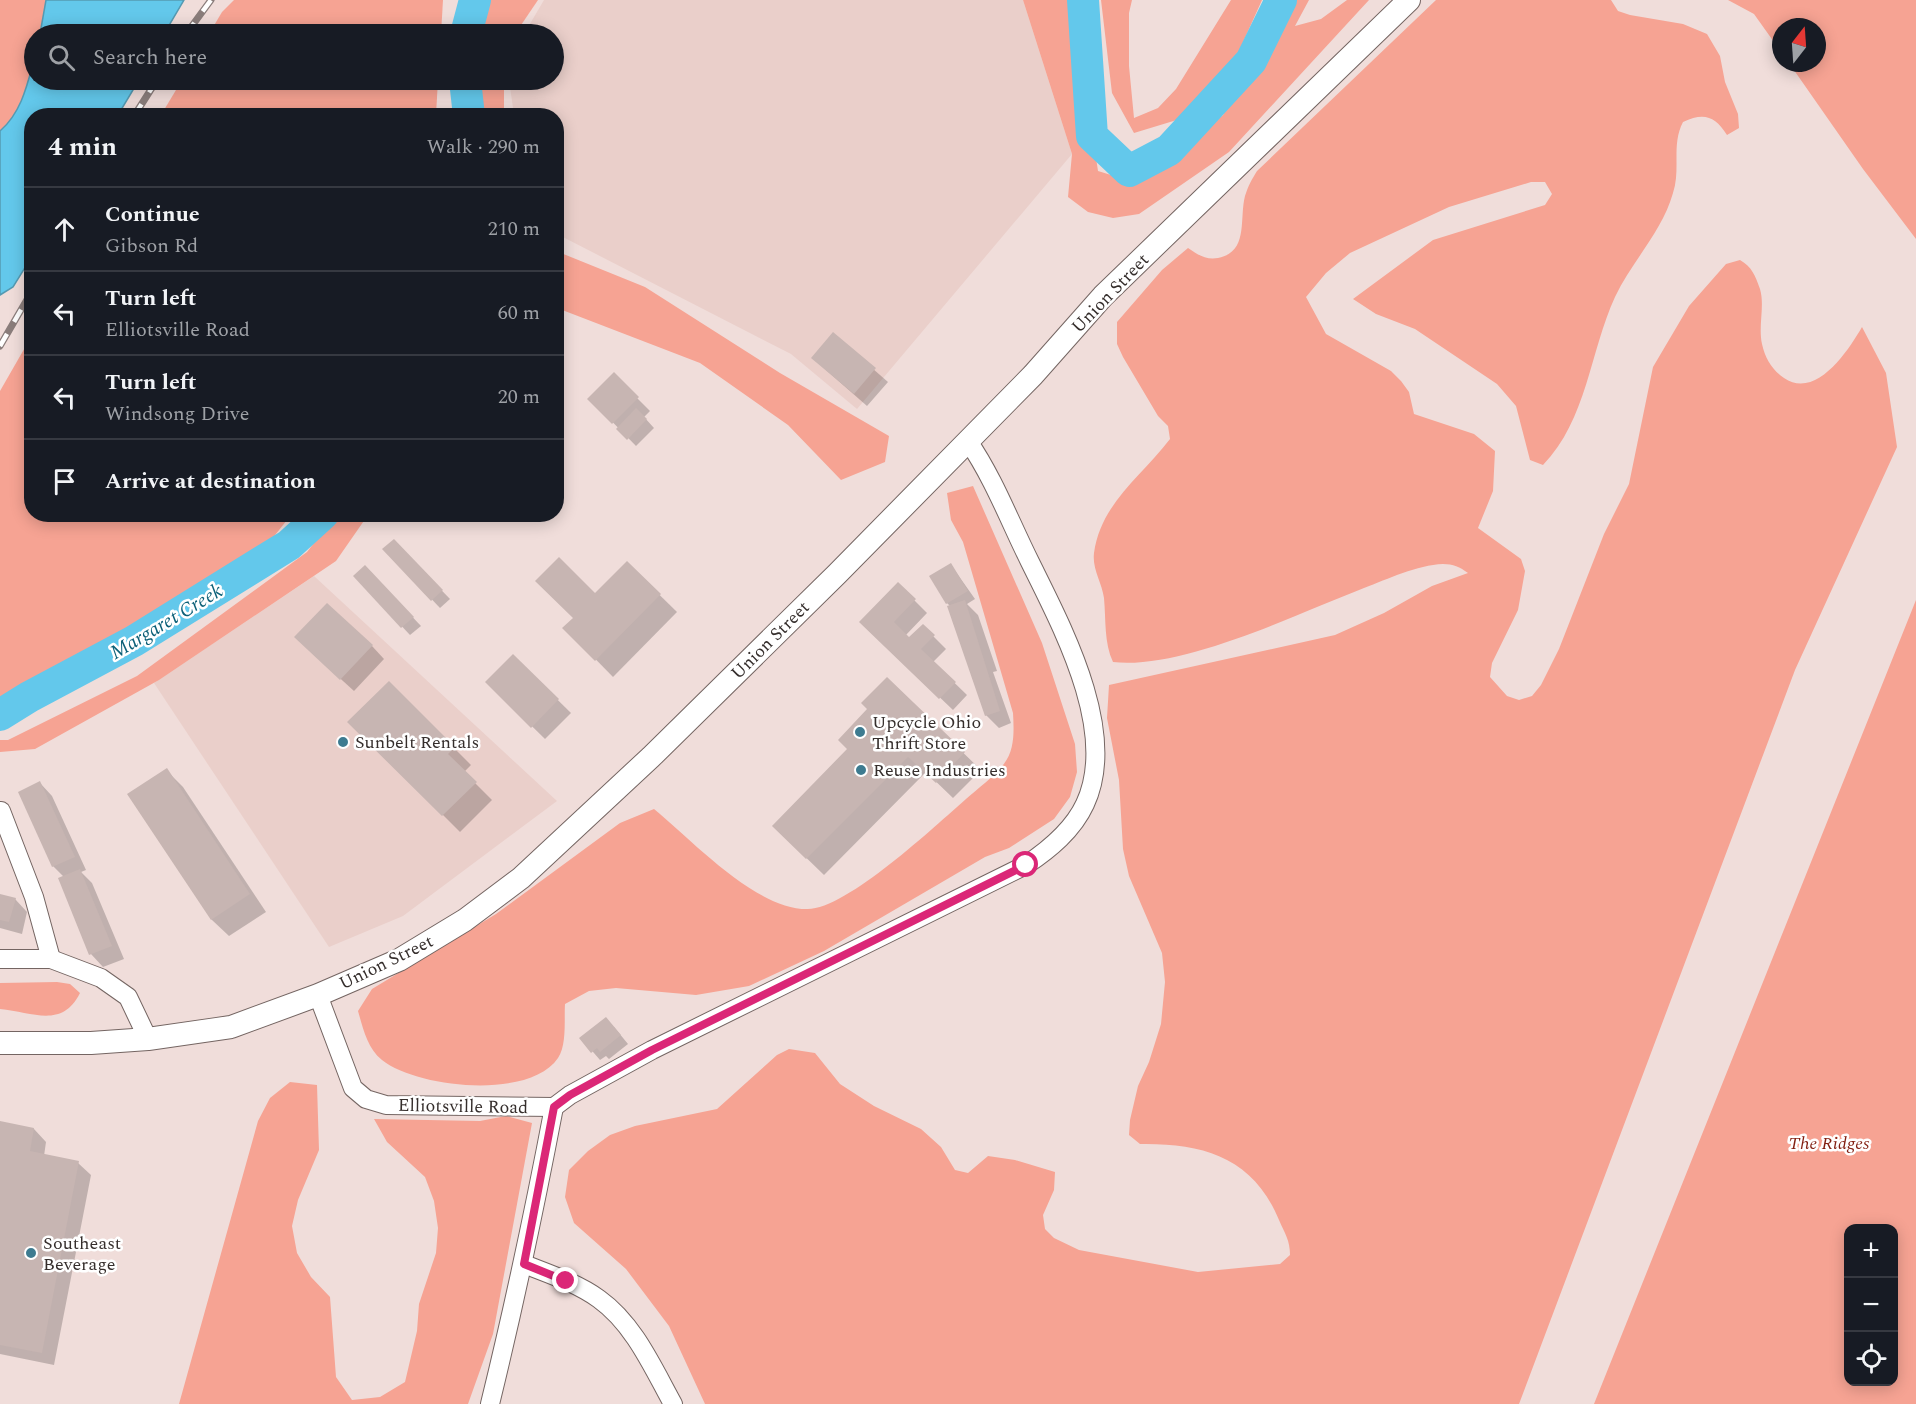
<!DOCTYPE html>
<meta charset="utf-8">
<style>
:root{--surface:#171b24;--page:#20242c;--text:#f1f3f6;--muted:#9ea1a6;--line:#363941}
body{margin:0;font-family:Spectral,serif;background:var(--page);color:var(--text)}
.controls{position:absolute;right:18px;bottom:18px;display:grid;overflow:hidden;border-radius:12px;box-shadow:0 3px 15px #0003}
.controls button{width:54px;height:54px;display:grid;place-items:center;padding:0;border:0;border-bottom:2px solid var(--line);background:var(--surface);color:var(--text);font:30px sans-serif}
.compass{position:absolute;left:1772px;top:18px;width:54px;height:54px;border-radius:50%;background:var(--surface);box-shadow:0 3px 15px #0003;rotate:17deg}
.stop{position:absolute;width:18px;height:18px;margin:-14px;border:4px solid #db2777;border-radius:50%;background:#fff}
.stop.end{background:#db2777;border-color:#fff;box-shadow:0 2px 6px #0008}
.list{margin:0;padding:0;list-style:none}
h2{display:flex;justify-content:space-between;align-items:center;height:78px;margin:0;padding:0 24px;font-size:26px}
h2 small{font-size:20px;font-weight:400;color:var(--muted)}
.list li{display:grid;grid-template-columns:39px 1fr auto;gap:18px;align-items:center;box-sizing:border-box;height:84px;padding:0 24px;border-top:2px solid var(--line)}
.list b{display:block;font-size:22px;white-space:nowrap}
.list p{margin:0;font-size:20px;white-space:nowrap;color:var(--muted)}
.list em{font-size:20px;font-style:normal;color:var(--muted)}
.icon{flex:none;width:33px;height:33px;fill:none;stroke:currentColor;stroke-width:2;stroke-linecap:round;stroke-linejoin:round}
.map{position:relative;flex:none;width:1916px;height:1404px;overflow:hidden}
.search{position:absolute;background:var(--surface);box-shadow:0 3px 15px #0003;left:24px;top:24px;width:540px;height:66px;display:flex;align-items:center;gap:15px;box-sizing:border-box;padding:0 21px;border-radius:33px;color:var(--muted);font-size:22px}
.panel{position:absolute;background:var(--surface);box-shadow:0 3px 15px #0003;left:24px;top:108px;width:540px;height:414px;border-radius:24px}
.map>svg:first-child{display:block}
</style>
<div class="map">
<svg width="1916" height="1404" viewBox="0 0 1916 1404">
<rect width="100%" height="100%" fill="#f0ddda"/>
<!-- built -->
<g fill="#eacfca">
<polygon points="544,0 1023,0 1072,154 857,409 791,354 557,234 556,116 514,115 509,80 554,80 554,34 524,34"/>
<polygon points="314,576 557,801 403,916 329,947 154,683"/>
</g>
<!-- green -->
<g fill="#f6a393" fill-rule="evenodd">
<path d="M0,0h46l-6,34h-6c0,35 -8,74 -34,97z"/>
<polygon points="234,0 443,0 441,34 209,34 222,12"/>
<polygon points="483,0 538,0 515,34 476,34"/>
<polygon points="1023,0 1072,0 1098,171 1124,179 1152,176 1223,115 1290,0 1309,0 1295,26 1321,19 1347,0 1369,0 1229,152 1139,214 1113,218 1088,212 1068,197 1072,154"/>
<polygon points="1101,0 1132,0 1129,13 1129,66 1134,118 1158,108 1176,89 1231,0 1262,0 1235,60 1219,83 1180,119 1134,133 1112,93"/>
<path d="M1436,0h175l7,11 12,4 53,9 24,10 13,22 5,26 13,32 1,14 -12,7c-12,-19 -23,-23 -44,-13 -12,23 -2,47 -10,71 -11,39 -41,68 -58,104 -25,54 -28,123 -72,168l-13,-5 -14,-54 -19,-22 -82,-55 -39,-15 -23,-15 80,-59 112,-35 7,-11 -7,-12h-14l-82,25 -99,46 -24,20 -20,24 20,37 65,37 10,10 8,11 5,22 60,20 21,17 -2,40 -15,37 43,31 4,12 -7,39 -26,53 -2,14 17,19 12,4 13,-4 9,-11 18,-36 45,-115 25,-50 24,-117 36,-61 37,-42 14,-4c12,7 15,15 20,29 5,17 -2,37 2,55 3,14 10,26 22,34 32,22 64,-27 78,-51l24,46 11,74 -102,223 -276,734h-814l-36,-78 -43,-57 -52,-46 -9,-26 4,-27 19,-19 22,-16 25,-9 82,-17 60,-54 12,-6 26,4 25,31 34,22 47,23 20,18 14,23 13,3 20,-17 27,4 40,12 -1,18 -11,25 2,14 9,9 25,12 119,22 82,-8 10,-9c0,-15 -5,-21 -11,-35 -26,-63 -76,-77 -139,-76l-11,-9 1,-15 8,-34 11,-24 12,-38 4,-42 -3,-29 -33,-77 -6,-27 -4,-69 -12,-62 2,-33 226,-50 49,-22 48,-27 36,-13c-8,-6 -15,-9 -25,-9 -26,1 -55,15 -79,24 -65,25 -182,82 -251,74 -9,-19 -7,-42 -9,-64 -2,-15 -12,-29 -10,-45 7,-50 47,-76 76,-114l-2,-13 -10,-10 -35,-59 -6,-13v-22l45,-52 26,-22c10,7 18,12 30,10 31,-6 21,-39 27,-62 3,-10 7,-17 12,-25z"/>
<polygon points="1728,0 1916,0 1916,239 1863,169 1789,63 1817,63 1817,27 1781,27 1781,52 1754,14"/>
<polygon points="182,80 438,80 436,115 161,115"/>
<polygon points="467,80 504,80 504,115 470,115"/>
<polygon points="556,251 645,287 780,373 889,436 885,462 841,480 788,425 700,363 557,308"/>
<polygon points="31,337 32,514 291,515 260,554 0,715 0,391"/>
<path d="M973,486l69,157 33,101 2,28 -7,25 -16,22 -45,29 -24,9 -161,94 -75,35 -53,9 -80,-7 -27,3 -24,13c-1,15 2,41 -7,54 -28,42 -141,30 -176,2 -15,-12 -19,-32 -24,-49l14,-22 124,-75 124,-91 34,-14c38,31 101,100 153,100 39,1 128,-83 159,-110 12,-11 27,-21 37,-34 12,-14 11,-34 10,-52l-50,-171 -12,-22 -4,-27z"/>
<polygon points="336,515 368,515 336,561 159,680 35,749 0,752 0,740 8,740 137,676 307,552"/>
<path d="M1916,600v804h-322zM1848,1228h46v154h-46z"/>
<path d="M57,982l13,2 10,9c-18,36 -47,19 -80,16v-26z"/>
<polygon points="290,1082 317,1085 319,1150 298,1200 292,1226 297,1253 311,1277 330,1297 336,1377 352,1400 380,1397 405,1382 417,1331 419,1304 436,1253 438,1228 434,1201 425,1177 387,1142 374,1119 480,1121 506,1116 532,1123 493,1334 468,1404 179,1404 258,1121 270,1098"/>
</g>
<!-- water -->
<g fill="#63c8eb" stroke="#559ab2" stroke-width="1.5">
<polygon points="46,0 184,0 164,34 40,34"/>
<path d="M34,60v20h105l-21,35 -86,1 -1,142 -18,29 -13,8v-164c21,-18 27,-45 34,-71z"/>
</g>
<!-- shadow -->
<g fill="#0003">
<polygon points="833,334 888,382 867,406 826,370"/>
<polygon points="614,375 650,411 644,417 654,428 636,446 590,399"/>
<polygon points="394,541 450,599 440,608 384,549"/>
<polygon points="627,563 677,612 613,677 565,628"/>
<polygon points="951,565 975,599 967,604 978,615 997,671 993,672 1011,723 999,728 986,715 951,607 947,603"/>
<polygon points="365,567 421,626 410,635 355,576"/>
<polygon points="898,584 927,613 905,636 909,640 923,626 946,649 933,662 967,695 953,710 861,622"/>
<polygon points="372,646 384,659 354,691 309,650"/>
<polygon points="513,656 571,713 545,739 487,682"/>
<polygon points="887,679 981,770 953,798 926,772 824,875 791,843 849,749"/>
<polygon points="389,683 471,765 464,772 492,800 460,832 350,722"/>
<polygon points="166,770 183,787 266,912 229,936 212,920 129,794"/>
<polygon points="40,783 52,796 86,870 81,872 92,883 124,959 103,967 91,954 60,879 64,877 53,866"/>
<polygon points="0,895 15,899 27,912 22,934 0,928"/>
<polygon points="614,1027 628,1044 609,1059 606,1056 600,1060 581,1038"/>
<polygon points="0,1123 34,1129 46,1142 44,1156 78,1163 91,1175 54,1365 0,1354"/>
</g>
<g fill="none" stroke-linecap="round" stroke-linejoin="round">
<!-- river -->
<g stroke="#63c8eb" stroke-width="32">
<polyline points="1083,0 1092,136 1129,171 1169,150 1251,61 1281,0"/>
<polyline points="466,34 475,0"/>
<polyline points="465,80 469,116"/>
<polyline points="0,715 29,697 134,641 289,545 323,514"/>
</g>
</g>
<!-- building -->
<g fill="#c7b5b2">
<polygon points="833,332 876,368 854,394 811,358"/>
<polygon points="614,372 639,397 612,424 587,399"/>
<polygon points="636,408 647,419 627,440 616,429"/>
<polygon points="394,539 443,590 431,601 382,549"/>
<polygon points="559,557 595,593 627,561 661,594 595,661 562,628 573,618 535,581"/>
<polygon points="951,563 968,591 946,604 929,576"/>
<polygon points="365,565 414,617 401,628 353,576"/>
<polygon points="898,582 916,599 894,622 909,637 923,624 935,635 921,649 956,682 939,699 859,622"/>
<polygon points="965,600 1000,711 985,716 947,606"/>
<polygon points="327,603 373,645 340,680 294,637"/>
<polygon points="513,654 559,699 531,728 485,682"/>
<polygon points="887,677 965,752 936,783 908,757 806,859 772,826 847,749 838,740 867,709 861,703"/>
<polygon points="389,681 455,747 448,754 477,782 442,816 347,722"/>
<polygon points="167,768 250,894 211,920 127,794"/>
<polygon points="40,781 75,857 52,867 18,792"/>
<polygon points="80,869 112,946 89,955 58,878"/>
<polygon points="0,894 16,898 9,922 0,920"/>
<polygon points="606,1017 621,1035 600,1052 597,1048 591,1053 579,1038"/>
<polygon points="0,1121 34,1128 30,1151 79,1161 42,1353 0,1345"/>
</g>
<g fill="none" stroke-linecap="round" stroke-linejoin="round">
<!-- minor casing -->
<g stroke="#746562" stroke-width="20">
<g id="minor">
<polyline points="1,811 34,897 51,959"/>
<polyline points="0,959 51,959 101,978 128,997 148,1039"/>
<polyline points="318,995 353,1088 366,1099 386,1105 554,1107"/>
<path d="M554,1107l16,-12 82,-45 374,-185c24,-16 47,-35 59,-61 34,-72 -23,-177 -55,-242 -20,-40 -36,-83 -62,-121"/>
<path d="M524,1264c25,10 53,19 75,35 35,25 54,69 74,105"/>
<path d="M490,1404c24,-98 45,-197 64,-297"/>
</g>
</g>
<!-- major casing -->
<g stroke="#746562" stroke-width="24">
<polyline id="major" points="0,1043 91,1043 148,1039 231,1027 318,995 399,960 465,920 521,878 651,757 837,574 1033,375 1103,296 1409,0"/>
</g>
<!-- minor -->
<use href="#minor" stroke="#fff" stroke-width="18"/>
<!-- major -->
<use href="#major" stroke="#fff" stroke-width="22"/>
<!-- rail casing -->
<g stroke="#8a7d7b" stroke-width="7">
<g id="rail">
<polyline points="186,34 211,0"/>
<polyline points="134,116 157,80"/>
<polyline points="0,346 32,291"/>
</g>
</g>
<!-- rail -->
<use href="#rail" stroke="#fff" stroke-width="4.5" stroke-dasharray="14" stroke-linecap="butt"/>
</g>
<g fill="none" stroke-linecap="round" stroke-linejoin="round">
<!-- route -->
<polyline stroke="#db2777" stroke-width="8" points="566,1281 524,1264 554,1107 570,1095 652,1050 1026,865"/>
</g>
<!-- markers -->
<g fill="#3d7b90" stroke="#fff" stroke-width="2">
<circle cx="860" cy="732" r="6"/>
<circle cx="343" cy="742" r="6"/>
<circle cx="861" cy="770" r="6"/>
<circle cx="31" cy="1253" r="6"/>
</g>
<g text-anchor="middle" stroke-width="5" stroke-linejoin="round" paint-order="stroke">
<!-- street labels -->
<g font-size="18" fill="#352e2c" stroke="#fff">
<text transform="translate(1110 293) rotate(-46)" y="6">Union Street</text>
<text transform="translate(770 640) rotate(-45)" y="6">Union Street</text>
<text transform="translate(386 962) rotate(-26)" y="6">Union Street</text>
<text transform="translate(463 1106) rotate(1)" y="6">Elliotsville Road</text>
</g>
<!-- poi labels -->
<g font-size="18" fill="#352e2c" stroke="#fff" text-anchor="start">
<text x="872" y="728">Upcycle Ohio<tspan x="872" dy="21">Thrift Store</tspan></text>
<text x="355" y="748">Sunbelt Rentals</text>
<text x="873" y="776">Reuse Industries</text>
<text x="43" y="1249">Southeast<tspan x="43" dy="21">Beverage</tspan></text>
</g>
<!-- park labels -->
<g font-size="18" font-style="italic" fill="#821f11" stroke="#fff">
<text x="1829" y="1149">The Ridges</text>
</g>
<!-- water labels -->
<g font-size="20" font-style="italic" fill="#0c6078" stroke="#fff">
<text transform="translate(166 621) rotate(-31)" y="7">Margaret Creek</text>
</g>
</g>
</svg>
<div class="controls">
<button>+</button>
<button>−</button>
<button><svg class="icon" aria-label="locate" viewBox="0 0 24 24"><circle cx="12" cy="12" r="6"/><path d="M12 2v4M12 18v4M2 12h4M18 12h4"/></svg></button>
</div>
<svg class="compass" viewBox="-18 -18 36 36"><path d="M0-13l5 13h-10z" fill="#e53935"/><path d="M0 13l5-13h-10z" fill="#9ea1a6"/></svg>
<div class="stop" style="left:1026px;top:865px"></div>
<div class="stop end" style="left:566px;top:1281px"></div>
<div class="search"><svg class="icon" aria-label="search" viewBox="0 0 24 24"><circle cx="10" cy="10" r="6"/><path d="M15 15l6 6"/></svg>Search here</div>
<section class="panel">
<h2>4 min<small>Walk · 290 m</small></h2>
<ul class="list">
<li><svg class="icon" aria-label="ahead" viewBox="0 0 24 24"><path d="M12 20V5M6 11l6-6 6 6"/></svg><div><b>Continue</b><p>Gibson Rd</p></div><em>210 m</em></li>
<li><svg class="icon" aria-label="left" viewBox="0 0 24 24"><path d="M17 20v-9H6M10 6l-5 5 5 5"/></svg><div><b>Turn left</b><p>Elliotsville Road</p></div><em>60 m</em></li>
<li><svg class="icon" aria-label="left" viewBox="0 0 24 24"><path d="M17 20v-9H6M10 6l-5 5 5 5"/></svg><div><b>Turn left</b><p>Windsong Drive</p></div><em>20 m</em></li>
<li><svg class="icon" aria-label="arrive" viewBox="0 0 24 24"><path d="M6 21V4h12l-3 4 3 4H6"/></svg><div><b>Arrive at destination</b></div></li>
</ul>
</section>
</div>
